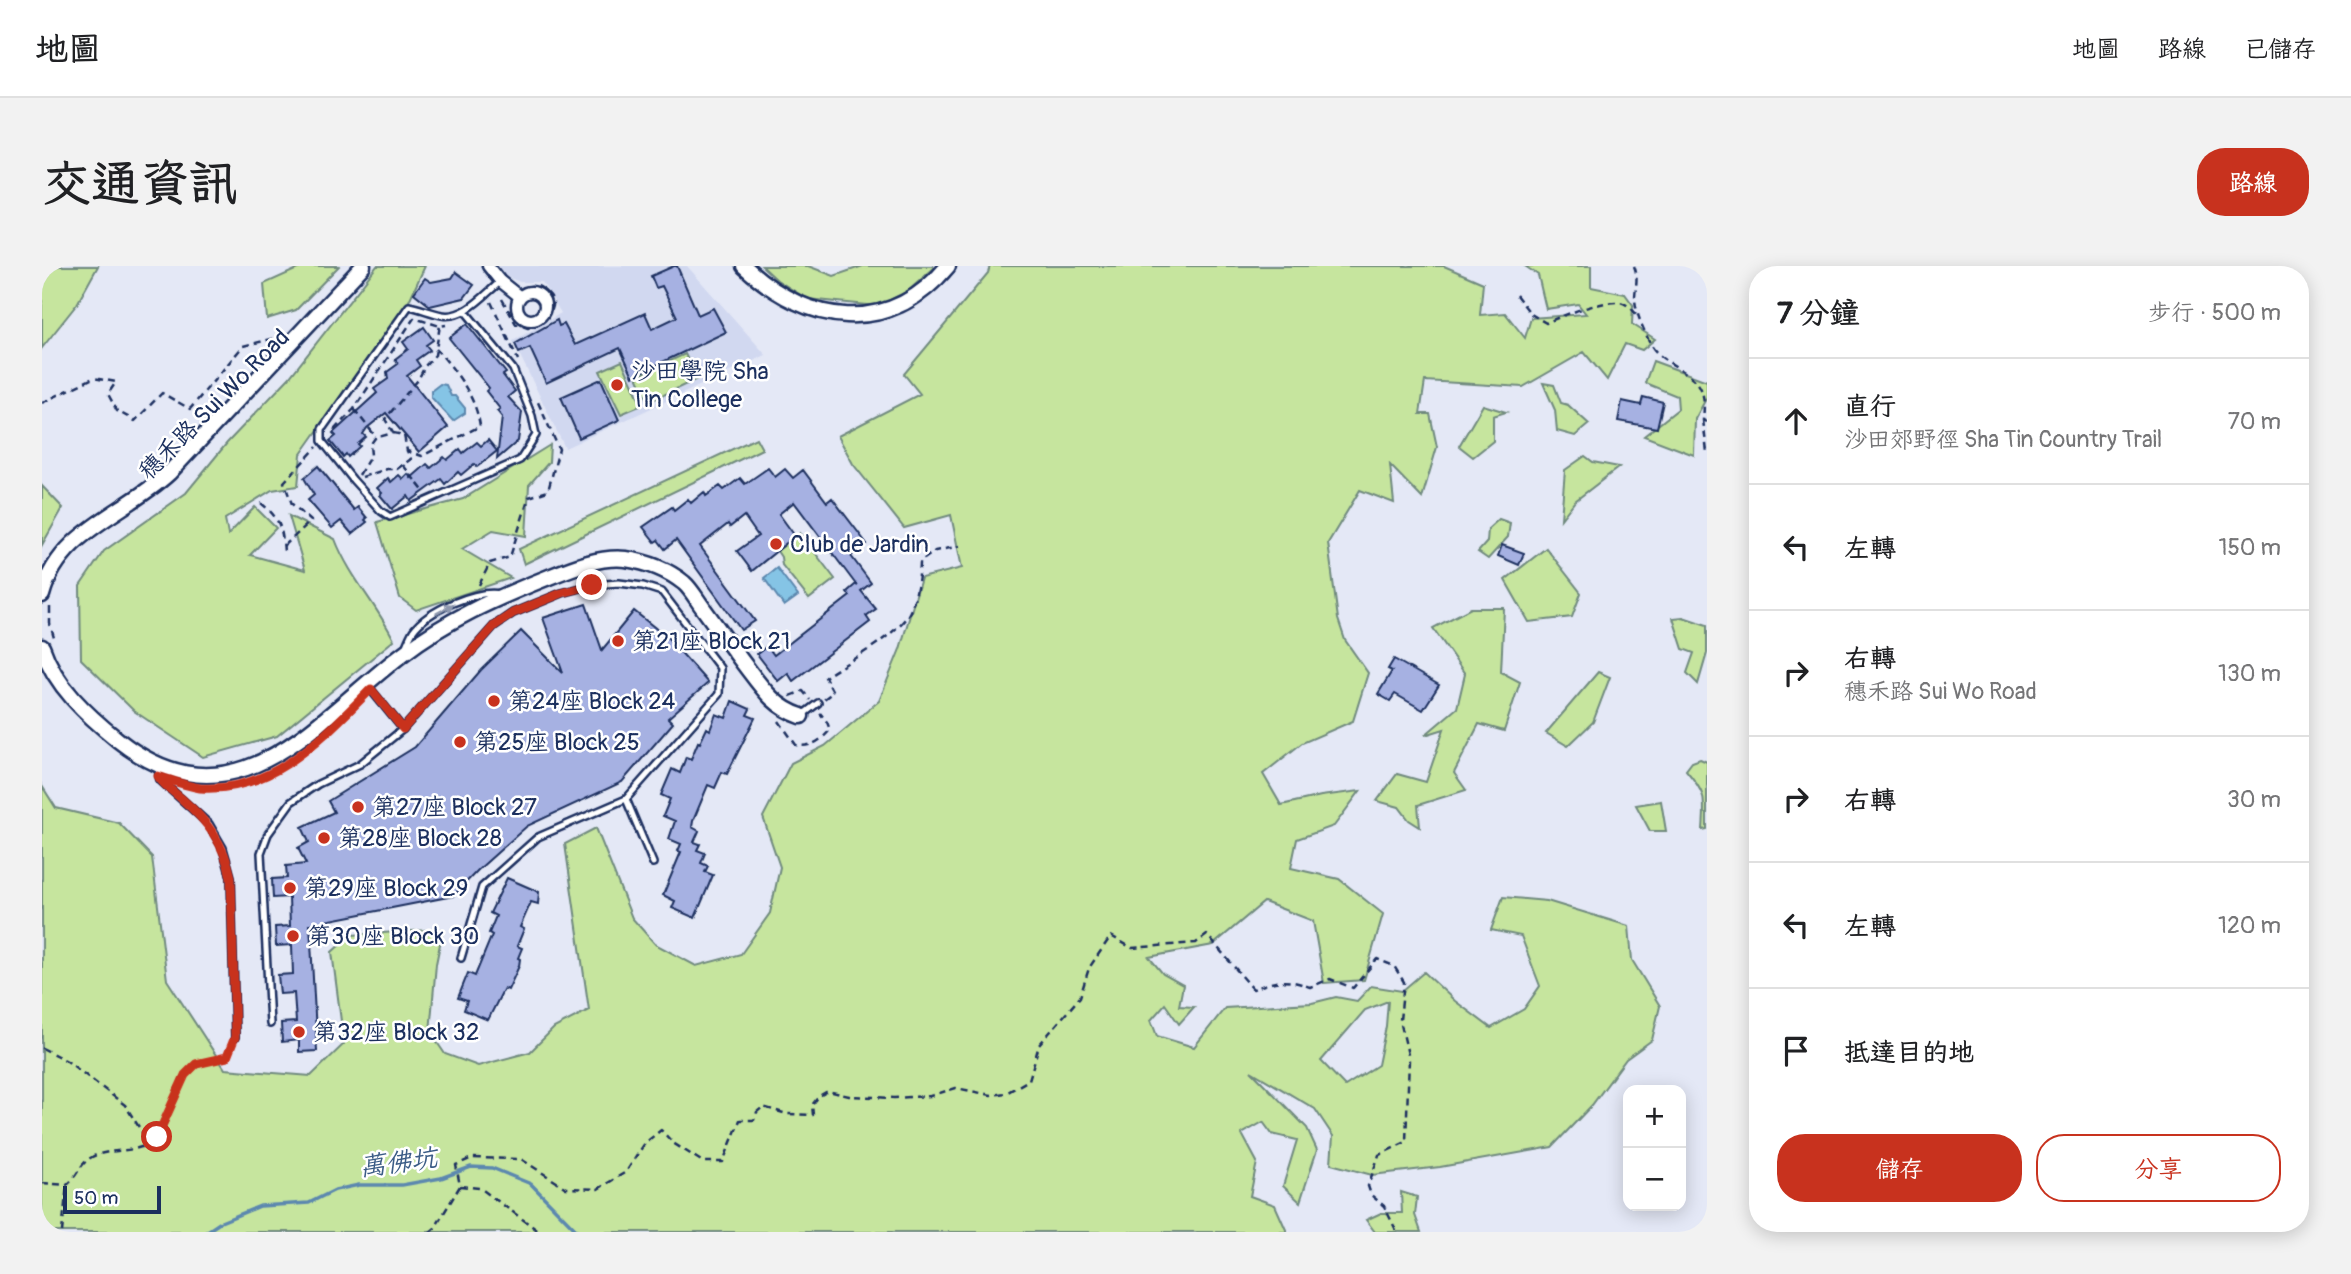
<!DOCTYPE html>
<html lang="zh-TW">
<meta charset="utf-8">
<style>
:root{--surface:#fff;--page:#f2f2f2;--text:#202124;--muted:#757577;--line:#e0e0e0;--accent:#c8321e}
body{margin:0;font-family:Pangolin,"LXGW WenKai TC",sans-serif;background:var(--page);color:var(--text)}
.controls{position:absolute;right:21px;bottom:21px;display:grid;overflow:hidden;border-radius:14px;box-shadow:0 4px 18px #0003}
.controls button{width:63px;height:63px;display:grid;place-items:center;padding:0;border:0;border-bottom:2px solid var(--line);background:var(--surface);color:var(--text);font:35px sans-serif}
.scale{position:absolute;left:21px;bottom:18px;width:98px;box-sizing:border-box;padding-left:7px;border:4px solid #1b2f5e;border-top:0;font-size:19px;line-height:24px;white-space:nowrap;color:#1b2f5e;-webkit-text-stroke:5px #fff;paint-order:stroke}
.stop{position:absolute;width:21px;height:21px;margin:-16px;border:5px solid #c8321e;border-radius:50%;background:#fff}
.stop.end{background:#c8321e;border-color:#fff;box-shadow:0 2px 7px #0008}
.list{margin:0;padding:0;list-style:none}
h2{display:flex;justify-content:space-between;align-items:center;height:91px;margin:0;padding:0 28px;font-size:30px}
h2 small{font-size:23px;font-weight:400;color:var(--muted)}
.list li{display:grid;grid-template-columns:46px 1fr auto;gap:21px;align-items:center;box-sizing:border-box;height:126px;padding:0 28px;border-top:2px solid var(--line)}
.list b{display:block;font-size:26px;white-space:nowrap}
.list p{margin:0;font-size:23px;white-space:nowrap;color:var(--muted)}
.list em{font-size:23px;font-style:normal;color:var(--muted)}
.actions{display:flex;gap:14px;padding:21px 28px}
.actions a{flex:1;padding:16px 0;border:2px solid var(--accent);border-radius:28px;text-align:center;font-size:24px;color:var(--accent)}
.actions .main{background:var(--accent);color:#fff}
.icon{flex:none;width:38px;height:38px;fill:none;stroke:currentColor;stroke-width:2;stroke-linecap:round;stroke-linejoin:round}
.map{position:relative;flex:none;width:1665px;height:966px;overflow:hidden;border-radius:28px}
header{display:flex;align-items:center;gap:42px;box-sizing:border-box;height:98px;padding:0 35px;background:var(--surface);border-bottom:2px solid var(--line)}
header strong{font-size:33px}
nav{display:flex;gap:38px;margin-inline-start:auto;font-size:24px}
.intro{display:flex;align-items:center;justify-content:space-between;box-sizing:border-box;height:168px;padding:0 42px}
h1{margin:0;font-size:49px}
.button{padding:18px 32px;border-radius:28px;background:var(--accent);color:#fff;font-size:24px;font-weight:700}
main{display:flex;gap:42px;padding:0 42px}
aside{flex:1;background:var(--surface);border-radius:28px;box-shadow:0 4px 18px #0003}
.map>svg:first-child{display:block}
</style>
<header>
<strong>地圖</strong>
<nav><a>地圖</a><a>路線</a><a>已儲存</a></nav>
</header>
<div class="intro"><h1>交通資訊</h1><a class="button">路線</a></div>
<main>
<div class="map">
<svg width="1665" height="966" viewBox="0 0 1665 966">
<rect width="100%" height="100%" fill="#e4e8f6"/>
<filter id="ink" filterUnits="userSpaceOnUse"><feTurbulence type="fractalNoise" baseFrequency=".0143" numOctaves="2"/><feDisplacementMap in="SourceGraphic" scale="14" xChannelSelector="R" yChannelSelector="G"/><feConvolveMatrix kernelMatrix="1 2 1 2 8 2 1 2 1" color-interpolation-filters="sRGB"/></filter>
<g filter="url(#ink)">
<!-- built -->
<polygon fill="#d1d8f0" points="457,0 645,0 724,89 523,182 471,75 519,47 500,16 478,16 465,11"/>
<!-- green -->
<g fill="#c6e59e" stroke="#708a7e" stroke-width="2" fill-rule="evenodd">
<polygon points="0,0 56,0 35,38 0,82"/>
<polygon points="262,0 297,0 254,44 225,53 222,18"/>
<path d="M335,0h48l-16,35 -108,153 -3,32 -26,4 -47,29 3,16 27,-28 21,21 -26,27 55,15 -16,-54 46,23c14,37 42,66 59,101l-117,96 -74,21 -69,-46 -53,-52 -1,-73 24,-35 82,-58 41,-50 62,-65z"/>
<polygon points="720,0 766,0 792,10 821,0 891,0 892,2 866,25 836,40 765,33 735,14"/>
<path d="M948,0h454l39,17 -3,32 25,-2 20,25 6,-20 55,-4 -8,-10 -32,5 -8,-34 -13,-9h66v21l34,7 8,11 -1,19 23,15 -13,11 -17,-6 -18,36 -23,-28 -61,35 -98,-6 -5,33h10l7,33 -15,51 -32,-33 4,38 -34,-13 -32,53 10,76 7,21 23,33 -15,48 -51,22 -39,31 18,31 40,-9 39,-5 -26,35 -37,13 -6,29 48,11 44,35 -19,66 -40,3 -11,-62 -49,-19 -51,43 -64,12 14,17 20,11 -4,21 15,1 -15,17 -14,-20 -14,16 6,16 37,11 31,-39 87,-5 24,-6 21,4 14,-15 31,5 22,-19 31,29 36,27 33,-19 16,-23 -19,-50 -30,-6 12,-33 44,4 82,25 3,34 28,46 -8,34 -26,19 -34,46 -40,42 -112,20 -68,8 -41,-11 2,-28 -18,-27 -64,-38 56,57 10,22 -17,52 -17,-16 14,-46 -25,-6 -9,-12 -21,12 15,28 -7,34 25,9 12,27h-1245v-446l14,22 63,15 33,34 15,123 58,89 86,7 33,-32 -12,-92 19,-17 92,-6 -7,35 -6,68 15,22 33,12 52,-14 24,-24 35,-18 -24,-166 31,-16 36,90 23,26 41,22 45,-12 29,-41 10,-46 -17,-50 28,-54 34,-17 54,-45 21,-52 21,-71 41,-10 -11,-53 -47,13 -51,-64 -15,-28 82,-42 -16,-20 84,-101zM1346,735l-2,25 -8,39 -33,21 -24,-25 44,-51z"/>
<polygon points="643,88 655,113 607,136 595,110"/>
<polygon points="580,95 600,139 579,148 558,105"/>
<polygon points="1611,95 1665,115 1665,131 1653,153 1652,189 1602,170 1636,143 1635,130 1603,117"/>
<polygon points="1501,117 1512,119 1519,137 1526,139 1547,158 1533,170 1515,165 1513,144"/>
<polygon points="1441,139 1464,146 1451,150 1451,175 1431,191 1417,180"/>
<polygon points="714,172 720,183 482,298 477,283"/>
<polygon points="508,179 507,196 487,219 484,270 451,264 420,283 469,312 374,344 358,332 335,256 421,233"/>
<polygon points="1543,190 1551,196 1577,201 1533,235 1519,253 1523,204"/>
<polygon points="0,220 21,242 0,279"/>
<polygon points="1457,253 1468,257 1466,271 1446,293 1436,286 1445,276 1446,263"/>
<polygon points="758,267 793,313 767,333 740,299 739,291 735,285"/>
<polygon points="1504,282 1539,327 1530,351 1487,356 1463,314"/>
<polygon points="1429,342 1462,342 1459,406 1478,416 1462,465 1437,458 1412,507 1424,524 1376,539 1378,561 1367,554 1357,541 1335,535 1355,508 1384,516 1402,463 1383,469 1415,442 1423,408 1391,362"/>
<polygon points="1641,351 1665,359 1665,387 1656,418 1645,407 1652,387 1641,383 1631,352"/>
<polygon points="1556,406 1568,411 1551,456 1526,480 1504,467"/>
<path d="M1658,493l7,3v67l-4,1c2,-32 4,-35 -17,-60l6,-8z"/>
<polygon points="1619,535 1624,565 1608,565 1594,539"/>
<polygon points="1359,926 1375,931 1373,949 1379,966 1333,966 1324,954 1339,947 1360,947"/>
</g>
<!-- water -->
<g fill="#85c4e5" stroke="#5b88af" stroke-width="2">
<polygon points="398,118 404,119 409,130 413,130 423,142 423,147 411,155 389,131 389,125"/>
<polygon points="735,302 756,330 742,340 722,312"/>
</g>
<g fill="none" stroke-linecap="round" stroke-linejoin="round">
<!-- stream -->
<polyline stroke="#5b88af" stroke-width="3.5" points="164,966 179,956 218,940 267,937 293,924 317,919 360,919 399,912 429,901 450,902 489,918 536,966"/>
</g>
<!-- building -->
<g fill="#a6b1e2" stroke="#1b2f5e" stroke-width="2">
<polygon points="632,0 635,0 656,49 671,42 684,66 591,110 578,82 504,117 488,82 477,87 473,78 515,54 517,60 522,58 533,79 603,47 610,63 635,51 620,20 614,22 609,10"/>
<polygon points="414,6 432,19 422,32 388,40 372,27 383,12 389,16 410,12"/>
<polygon points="425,58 464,107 461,109 473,125 466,131 480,146 476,175 455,193 460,151 455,145 458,143 444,125 447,122 407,72"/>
<polygon points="382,61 391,74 384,79 388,84 374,94 378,100 365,110 406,161 377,186 344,147 325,162 321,168 324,171 316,178 318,180 306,191 304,188 301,191 288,175 294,170 291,167 335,127 332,123 346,113 345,106 356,98 353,93 366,83 361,76"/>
<polygon points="559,113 577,154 537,172 519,131"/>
<polygon points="1601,131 1621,136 1615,162 1576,155 1580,135 1599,139"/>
<polygon points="446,174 455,185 435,201 432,198 419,209 416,206 403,218 399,213 369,235 366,230 350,243 338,229 340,227 335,222 346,212 349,216 357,209 361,213 366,208 369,212 385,198 389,202 402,191 405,194 418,183 421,187 435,176 439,180"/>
<polygon points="276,200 312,244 316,241 325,252 323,254 325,256 310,268 299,255 290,262 266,234 272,229 262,212"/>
<polygon points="726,202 733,211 743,203 751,212 761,204 785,236 790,232 816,266 825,278 809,290 829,317 819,325 834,343 824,350 828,356 751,415 746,407 736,415 715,388 725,380 732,389 808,330 805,326 814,318 815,320 752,236 737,248 753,270 710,305 695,285 716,270 702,250 688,261 686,258 658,280 713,355 699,364 634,274 623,283 616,274 613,276 601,261 630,241 632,244 646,233 649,237 662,226 664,230 678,220 682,224 698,212 703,218"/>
<polygon points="1460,279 1482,287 1477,299 1456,290"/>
<polygon points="544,338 560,384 592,345 627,373 666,417 626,452 631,457 580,516 485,560 436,604 411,630 268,658 275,785 257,786 257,774 240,776 239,757 254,756 252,727 238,728 236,709 251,708 250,679 234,680 233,661 248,660 247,631 231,632 230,613 245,612 244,600 264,598 256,582 267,576 260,561 292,546 286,535 373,481 439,404 479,365 521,407 501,352"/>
<polygon points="1352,393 1397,419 1381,444 1353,428 1348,435 1336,428 1350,405 1346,403"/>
<polygon points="690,435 708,443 705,449 713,452 685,508 680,506 673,522 666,519 651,555 650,561 657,565 652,576 658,578 655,584 663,587 659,597 666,600 663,606 671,609 653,652 630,642 633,635 621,629 639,586 636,585 639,578 627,573 633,555 621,550 628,533 619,529 630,503 638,507 644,491 649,493 656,476 658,477 665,462 668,464 674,448 684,452"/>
<polygon points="465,612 497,626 496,638 489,636 478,661 482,663 475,680 480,682 476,692 478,693 477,700 466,724 462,722 446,754 422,744 425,735 416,732 426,707 433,710 450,669 447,667 454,650 448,647"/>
</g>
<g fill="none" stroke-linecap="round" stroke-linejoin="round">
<!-- lane casing -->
<g stroke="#1b2f5e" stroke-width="10">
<g id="lane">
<path d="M423,45l48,58 19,47 4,19 -16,25 -130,57 -9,-6 -28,-31 -31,-39v-12l87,-123c11,2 22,7 33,9 23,4 42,-20 58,-33"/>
<path d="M364,380c2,-5 4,-10 7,-15 15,-21 64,-42 88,-37"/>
<polyline points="326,420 361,463"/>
<polyline points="759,450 776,437"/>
<polyline points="116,501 118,514 167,558 181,582 189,611 193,771"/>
<polyline points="584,533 611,597"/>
<polyline points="228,758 219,587 226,568 249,536 276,518 318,498 361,463 452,360 471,347 520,327 550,319 577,317 601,320 620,326 678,402 677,428 584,533 496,571 440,621 419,692"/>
</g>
</g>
<!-- street casing -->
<g stroke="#1b2f5e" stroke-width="15">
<g id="street">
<polyline points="446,0 458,15 478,31"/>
<circle cx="489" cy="40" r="14"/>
</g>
</g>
<!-- secondary casing -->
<g stroke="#1b2f5e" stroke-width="19">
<g id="secondary">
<path d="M702,0c63,59 144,72 204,0"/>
<path d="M0,329c17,-64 83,-81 127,-122l194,-207"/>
<path d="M0,381c13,39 45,68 76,93 118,93 197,-20 286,-87 43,-33 90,-54 140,-74 25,-10 54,-23 82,-20 20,3 42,11 58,24 7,6 13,17 19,25 16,22 31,43 47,64 15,20 27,36 51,44"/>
</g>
</g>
<!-- path -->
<g stroke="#1b2f5e" stroke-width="2.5" stroke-dasharray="7 5" stroke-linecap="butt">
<path d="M1592,0c5,12 1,21 1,33 1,16 9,31 16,46 3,6 10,12 16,16 30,19 40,21 36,59l4,2"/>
<path d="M1474,29l15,19 15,9c17,-8 54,-22 72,-21 8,0 14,7 19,13"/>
<path d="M460,33l14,25 12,4c23,-10 39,-27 8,-43l-11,2"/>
<polyline points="449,36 476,94"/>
<polyline points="0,137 51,112 74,116 66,128 75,145 93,155 120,127 148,143 201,80 234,72"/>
<polyline points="312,143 334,171"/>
<polyline points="1661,154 1665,186"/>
<polyline points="292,164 312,143 372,52 398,60 404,59"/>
<polyline points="351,167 362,169 365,185"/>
<polyline points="361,199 383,227"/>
<polyline points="317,209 329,189 328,179 333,172 351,167 343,153 376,114 383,100 393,89 398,59"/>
<path d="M320,211l25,-8h10l14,-10 -4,-8 15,5 58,-30c-4,-29 -24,-55 -44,-77"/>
<path d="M219,237c19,16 21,24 23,49"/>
<polyline points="242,280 269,255 250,238 242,216 275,181"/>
<polyline points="437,319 448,297 468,291 487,231 506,225 517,183 495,134"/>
<polyline points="8,341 8,358 12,372"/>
<polyline points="748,430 761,425 768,434"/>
<path d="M782,433l9,-7 -8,-15c25,-17 67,-38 83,-62 7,-11 12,-40 12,-53l15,-11 25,-5"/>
<path d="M737,455l17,24c14,3 25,-4 34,-15l-3,-8 -7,-9"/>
<polyline points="196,519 232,505"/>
<polyline points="0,782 25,795 83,839 107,877"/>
<path d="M0,917l25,2c10,-8 13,-22 25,-28 19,-10 44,-2 62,-17 21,-20 15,-59 41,-75 10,-6 22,-3 32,-8l6,-13"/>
<polyline points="418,920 438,922 498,966"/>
<polyline points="20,966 25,919"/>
<path d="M388,966l5,-4 25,-42 -4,-21 16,-7 49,1 45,29 32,1 28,-17 19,-29 16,-13 12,13 30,19h20l17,-42h14l3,-8 6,-5 24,7 26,1 -1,-10 7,-9 9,-5 21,5 45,2 36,-2 26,-8 35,7 15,-2 23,-13 10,-35 41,-48 9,-29 22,-32 21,12 64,-5 11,-8 46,54c24,-9 33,-11 57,-2l20,-8 23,9 24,-29 17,7 10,16 -4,38 9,39 -3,83 -27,13 -11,31 3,9 13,11 13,26"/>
</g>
<!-- lane -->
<use href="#lane" stroke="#fff" stroke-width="5"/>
<!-- street -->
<use href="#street" stroke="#fff" stroke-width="10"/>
<!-- secondary -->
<use href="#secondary" stroke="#fff" stroke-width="14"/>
</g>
<!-- one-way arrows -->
<defs><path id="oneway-solid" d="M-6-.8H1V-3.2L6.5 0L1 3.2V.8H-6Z" transform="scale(1.75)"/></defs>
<use fill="#8d97ae" href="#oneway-solid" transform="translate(403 343) rotate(-29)"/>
</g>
<g fill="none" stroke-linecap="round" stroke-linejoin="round" filter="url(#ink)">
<!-- route -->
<path stroke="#c8321e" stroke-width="9" d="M115,871l28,-62 11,-11 31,-7 8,-20 -4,-160c-7,-34 -24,-56 -49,-78 -8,-7 -19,-14 -24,-23 13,4 28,10 42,12 73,5 123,-51 171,-99l32,40 91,-103 19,-13 49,-20 30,-8"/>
</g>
<!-- markers -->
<g fill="#c8321e" stroke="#fff" stroke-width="2.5">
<circle cx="575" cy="119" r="7"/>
<circle cx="734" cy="278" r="7"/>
<circle cx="576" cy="375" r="7"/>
<circle cx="452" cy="435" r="7"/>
<circle cx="418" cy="476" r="7"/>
<circle cx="316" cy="541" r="7"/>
<circle cx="282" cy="572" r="7"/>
<circle cx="248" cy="622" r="7"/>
<circle cx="251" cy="670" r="7"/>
<circle cx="257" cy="766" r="7"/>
</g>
<g text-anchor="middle" stroke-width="5" stroke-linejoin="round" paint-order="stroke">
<!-- poi labels -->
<g font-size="24" fill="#1b2f5e" stroke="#fff" text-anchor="start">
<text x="589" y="113">沙田學院 Sha<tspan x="589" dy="28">Tin College</tspan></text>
<text x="748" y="286">Club de Jardin</text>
<text x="590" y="383">第21座 Block 21</text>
<text x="466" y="443">第24座 Block 24</text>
<text x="432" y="484">第25座 Block 25</text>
<text x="330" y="549">第27座 Block 27</text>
<text x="296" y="580">第28座 Block 28</text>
<text x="262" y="630">第29座 Block 29</text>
<text x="265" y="678">第30座 Block 30</text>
<text x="271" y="774">第32座 Block 32</text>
</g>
<!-- street labels -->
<g font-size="24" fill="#1b2f5e" stroke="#fff">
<text transform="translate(172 138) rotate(-45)" y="8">穗禾路 Sui Wo Road</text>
</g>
<!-- water labels -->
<g font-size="26" font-style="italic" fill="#3b5c86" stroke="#fff">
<text transform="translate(356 896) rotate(-7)" y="9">萬佛坑</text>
</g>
</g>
</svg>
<div class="controls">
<button>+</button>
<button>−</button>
</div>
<div class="scale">50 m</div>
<div class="stop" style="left:115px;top:871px"></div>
<div class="stop end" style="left:550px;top:319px"></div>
</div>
<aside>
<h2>7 分鐘<small>步行 · 500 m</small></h2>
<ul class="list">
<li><svg class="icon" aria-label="ahead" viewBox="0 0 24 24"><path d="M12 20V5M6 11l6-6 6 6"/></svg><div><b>直行</b><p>沙田郊野徑 Sha Tin Country Trail</p></div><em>70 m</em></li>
<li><svg class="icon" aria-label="left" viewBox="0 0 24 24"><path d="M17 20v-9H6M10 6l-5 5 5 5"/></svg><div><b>左轉</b></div><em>150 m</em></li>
<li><svg class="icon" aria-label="right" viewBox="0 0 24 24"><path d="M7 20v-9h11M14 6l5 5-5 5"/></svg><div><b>右轉</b><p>穗禾路 Sui Wo Road</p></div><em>130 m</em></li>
<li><svg class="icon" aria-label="right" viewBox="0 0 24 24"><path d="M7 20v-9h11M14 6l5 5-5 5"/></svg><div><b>右轉</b></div><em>30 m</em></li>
<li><svg class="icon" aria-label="left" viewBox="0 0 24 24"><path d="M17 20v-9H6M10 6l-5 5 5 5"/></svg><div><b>左轉</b></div><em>120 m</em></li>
<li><svg class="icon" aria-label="arrive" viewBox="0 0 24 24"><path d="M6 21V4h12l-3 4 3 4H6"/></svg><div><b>抵達目的地</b></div></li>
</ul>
<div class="actions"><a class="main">儲存</a><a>分享</a></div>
</aside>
</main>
